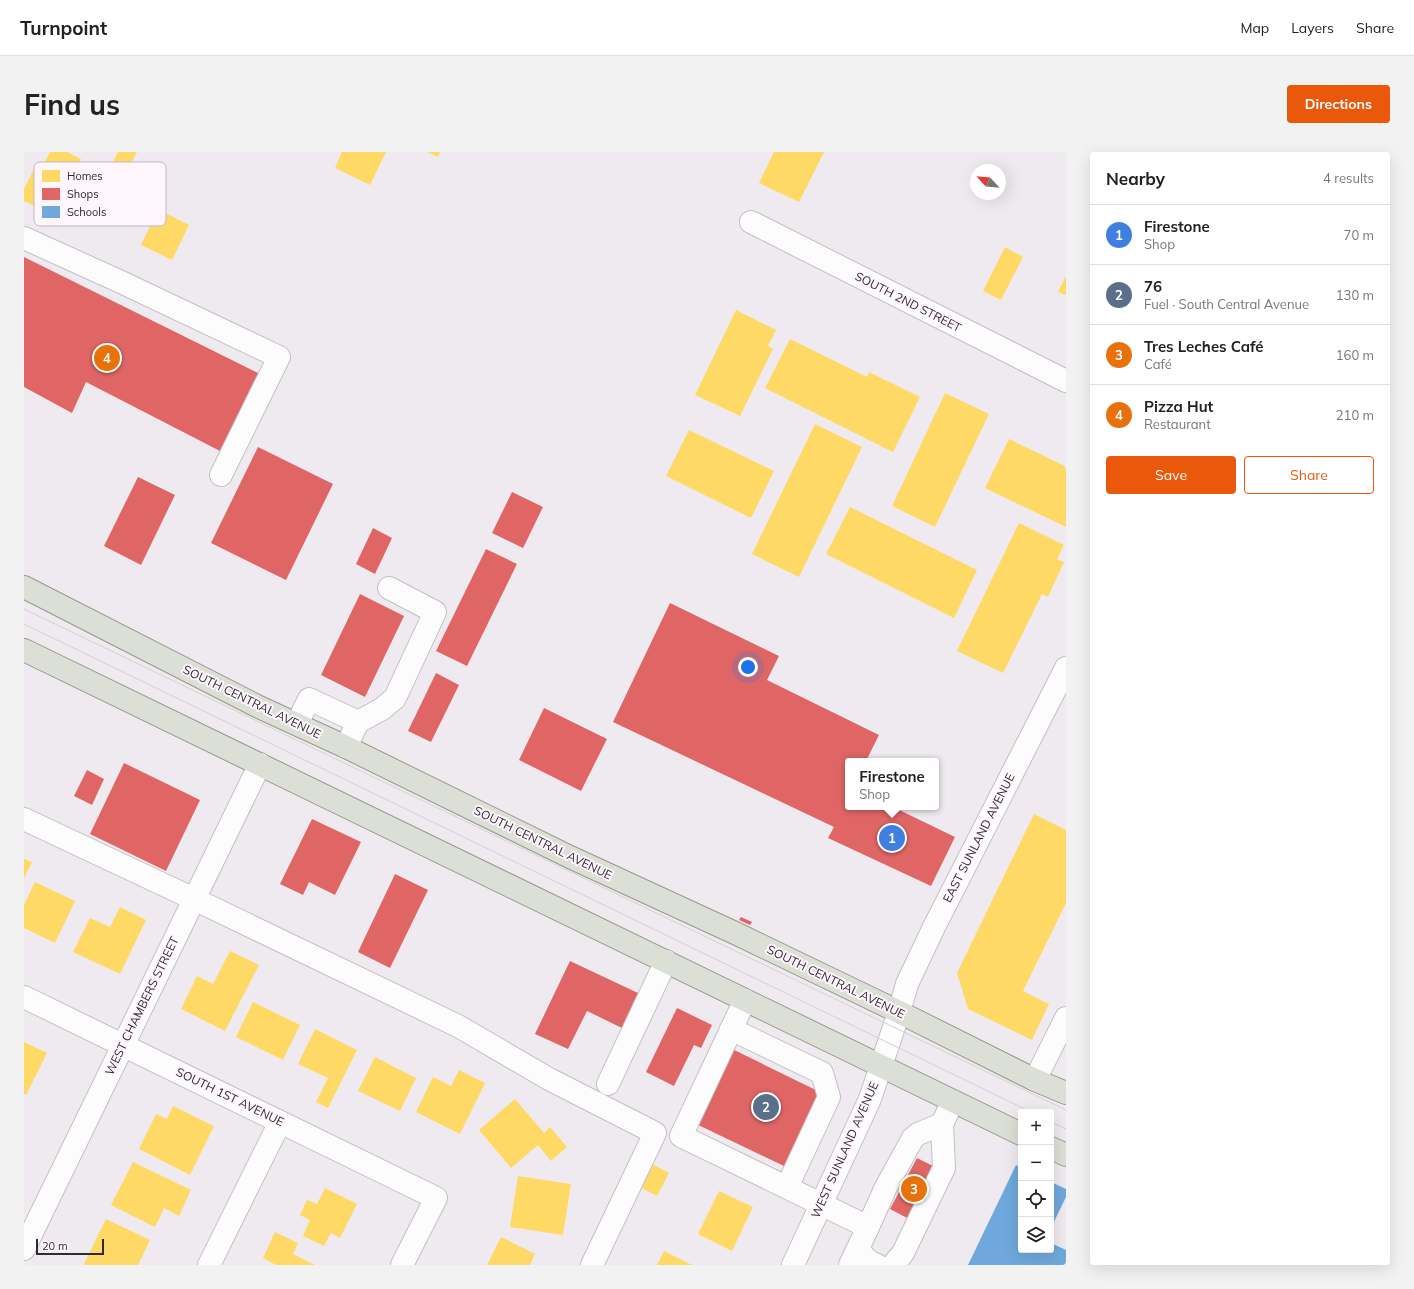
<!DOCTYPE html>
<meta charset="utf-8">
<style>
:root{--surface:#fff;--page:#f2f2f2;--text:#222;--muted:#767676;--line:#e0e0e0;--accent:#ea580c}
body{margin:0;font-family:Mulish,sans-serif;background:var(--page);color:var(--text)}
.controls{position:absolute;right:12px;bottom:12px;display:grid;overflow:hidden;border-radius:4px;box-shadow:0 4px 16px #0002}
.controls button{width:36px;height:36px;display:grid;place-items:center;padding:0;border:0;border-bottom:1px solid var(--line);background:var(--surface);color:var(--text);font:20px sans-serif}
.compass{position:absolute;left:946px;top:12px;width:36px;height:36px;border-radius:50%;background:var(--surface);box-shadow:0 4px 16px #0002;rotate:296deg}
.scale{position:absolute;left:12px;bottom:10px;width:68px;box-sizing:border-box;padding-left:4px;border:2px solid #302b2f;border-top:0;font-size:11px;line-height:14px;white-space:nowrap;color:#302b2f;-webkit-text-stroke:3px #fef5fd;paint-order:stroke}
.you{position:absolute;left:724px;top:515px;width:14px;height:14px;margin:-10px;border:3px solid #fff;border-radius:50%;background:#1a73e8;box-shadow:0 0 0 6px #1a73e833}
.badge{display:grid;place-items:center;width:26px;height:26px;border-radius:50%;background:var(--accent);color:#fff;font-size:13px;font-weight:700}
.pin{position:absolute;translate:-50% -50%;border:2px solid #fff;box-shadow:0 1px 4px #0006}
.popup{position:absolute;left:821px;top:606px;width:94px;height:52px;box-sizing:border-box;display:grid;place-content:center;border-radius:4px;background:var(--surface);filter:drop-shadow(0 1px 3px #0005);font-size:13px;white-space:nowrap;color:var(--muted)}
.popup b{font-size:15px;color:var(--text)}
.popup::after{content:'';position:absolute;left:50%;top:100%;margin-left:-8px;border:8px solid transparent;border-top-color:var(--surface)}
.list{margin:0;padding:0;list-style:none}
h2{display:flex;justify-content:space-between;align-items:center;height:52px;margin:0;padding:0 16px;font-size:17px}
h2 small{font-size:13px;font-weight:400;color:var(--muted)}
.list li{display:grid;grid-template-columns:26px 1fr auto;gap:12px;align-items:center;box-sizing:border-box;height:60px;padding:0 16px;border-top:1px solid var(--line)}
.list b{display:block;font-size:15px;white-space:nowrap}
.list p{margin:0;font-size:13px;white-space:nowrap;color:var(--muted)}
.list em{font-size:13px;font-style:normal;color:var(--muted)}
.actions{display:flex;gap:8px;padding:12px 16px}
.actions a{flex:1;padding:9px 0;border:1px solid var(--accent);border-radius:4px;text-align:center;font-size:14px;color:var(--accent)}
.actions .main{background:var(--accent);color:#fff}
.icon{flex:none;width:22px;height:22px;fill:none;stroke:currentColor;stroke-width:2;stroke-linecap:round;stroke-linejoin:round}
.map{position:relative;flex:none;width:1042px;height:1113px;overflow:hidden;border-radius:4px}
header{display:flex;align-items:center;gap:24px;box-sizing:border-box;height:56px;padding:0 20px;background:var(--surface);border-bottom:1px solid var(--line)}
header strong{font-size:19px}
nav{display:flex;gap:22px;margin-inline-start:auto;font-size:14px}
.intro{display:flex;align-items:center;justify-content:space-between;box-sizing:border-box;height:96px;padding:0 24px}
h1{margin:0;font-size:28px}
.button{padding:10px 18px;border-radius:4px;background:var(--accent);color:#fff;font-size:14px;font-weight:700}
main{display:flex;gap:24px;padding:0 24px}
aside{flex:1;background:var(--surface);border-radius:4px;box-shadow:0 4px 16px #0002}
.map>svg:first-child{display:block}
</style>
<header>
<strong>Turnpoint</strong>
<nav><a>Map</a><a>Layers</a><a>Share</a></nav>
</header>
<div class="intro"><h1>Find us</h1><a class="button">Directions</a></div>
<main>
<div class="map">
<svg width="1042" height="1113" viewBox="0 0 1042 1113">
<rect width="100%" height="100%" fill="#efeaef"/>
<!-- homes -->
<g fill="#ffd966">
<polygon points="26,0 43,0 57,7 29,63 0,49 0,37 10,17 16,20"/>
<polygon points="94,0 113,0 101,24 86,16"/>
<polygon points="318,0 362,0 346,33 311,16"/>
<polygon points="403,0 416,0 414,5"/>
<polygon points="750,0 800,0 775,50 735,31"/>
<polygon points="125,53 165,73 148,108 117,93 126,74 116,70"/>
<polygon points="981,95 999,105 977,148 959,139"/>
<polygon points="1042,124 1042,143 1034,140"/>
<polygon points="712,158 752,178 744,194 749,197 716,264 671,243"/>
<polygon points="766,187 843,225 845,220 896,245 869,300 741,236"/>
<polygon points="921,241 965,262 911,375 868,354"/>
<polygon points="791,272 838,295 775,425 728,402"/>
<polygon points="665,278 750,319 727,366 642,324"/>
<polygon points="985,287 1041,314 1040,315 1042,316 1042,375 961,336"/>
<polygon points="826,355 953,418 930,466 802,402"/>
<polygon points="995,371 1040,393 1033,407 1040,410 1024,445 1018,442 979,521 933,499"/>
<polygon points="1010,662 1042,678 1042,751 999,839 1025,852 1008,888 944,857 933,821"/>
<polygon points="0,707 8,710 0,726"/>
<polygon points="11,730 51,749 31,791 0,776 0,753"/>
<polygon points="96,755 122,768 96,822 49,800 66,766 86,775"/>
<polygon points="206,799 235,813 201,879 157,857 173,824 189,832"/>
<polygon points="229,850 276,873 259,908 212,885"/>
<polygon points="291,877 333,898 304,956 292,950 304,926 274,912"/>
<polygon points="0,890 23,901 2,943 0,942"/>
<polygon points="351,905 392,926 376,959 334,939"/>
<polygon points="435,918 461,931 436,982 392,960 409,925 427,934"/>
<polygon points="491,947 520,981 526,975 543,995 527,1009 514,993 487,1016 455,978"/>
<polygon points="149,954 190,974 166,1023 115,997 132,962 143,967"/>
<polygon points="109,1010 167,1038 155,1064 140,1056 131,1075 87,1053"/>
<polygon points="626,1011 645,1021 633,1044 614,1034"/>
<polygon points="494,1024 547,1032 539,1083 486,1075"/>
<polygon points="301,1036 333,1052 316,1086 307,1081 300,1094 279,1084 286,1068 276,1063 283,1048 293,1052"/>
<polygon points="695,1039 729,1055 708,1099 674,1082"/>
<polygon points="82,1067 126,1088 114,1113 62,1113 60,1112"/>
<polygon points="251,1080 274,1091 269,1102 291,1113 252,1113 239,1106"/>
<polygon points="477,1085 511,1102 506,1113 463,1113"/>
<polygon points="640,1099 668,1113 633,1113"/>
</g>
<!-- shops -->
<g fill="#e06666">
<polygon points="0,105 236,222 196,299 62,230 48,261 0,235"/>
<polygon points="234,295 309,332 262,428 187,391"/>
<polygon points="114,325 151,343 117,413 80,394"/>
<polygon points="488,340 519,355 499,396 468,381"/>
<polygon points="349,376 368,386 351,422 332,412"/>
<polygon points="462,397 493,412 443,514 412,499"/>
<polygon points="336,442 380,464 341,545 297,523"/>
<polygon points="646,451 755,504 743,528 855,583 842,609 824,609 824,655 869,655 931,685 907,734 804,686 810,675 589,570"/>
<polygon points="412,521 435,533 407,590 384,579"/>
<polygon points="520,556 583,587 557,639 495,608"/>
<polygon points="100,611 176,648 142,719 66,682"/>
<polygon points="63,618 80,627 68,653 50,644"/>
<polygon points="288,667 337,690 311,743 285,730 279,743 256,732"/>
<polygon points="371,722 404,738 366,816 334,800"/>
<polygon points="717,765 728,770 726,773 715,768"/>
<polygon points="546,809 614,841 598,876 563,859 544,897 511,882"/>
<polygon points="653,856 688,873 677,896 670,893 650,934 622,920"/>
<polygon points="704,895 798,941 762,1015 668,970"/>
<polygon points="893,1006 913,1016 887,1068 866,1057"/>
</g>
<!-- schools -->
<g fill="#6fa8dc">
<polygon points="992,1013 997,1016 997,1098 1027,1098 1027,1091 1042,1098 1042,1113 944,1113"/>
<polygon points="1027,1030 1042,1037 1042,1045 1027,1076"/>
</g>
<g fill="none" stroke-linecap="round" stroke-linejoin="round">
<!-- minor casing -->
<g stroke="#c3bfc2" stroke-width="24">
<g id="minor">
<polyline points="727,70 1042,229"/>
<polyline points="0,86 97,130 255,205 197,323"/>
<polyline points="273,572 285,547 334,570"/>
<polyline points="322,595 334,570 358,557 371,546 411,460 365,436"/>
<polyline points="0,667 170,747 434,874 525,927 631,981 568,1113"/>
<polyline points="0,845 412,1046 378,1113"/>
<polyline points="721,848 657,984 844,1075 862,1035 889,986 894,982 918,972 929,949"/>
<polyline points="707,877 798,921 805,945 763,1035"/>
<polyline points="1011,928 1042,866"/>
<polyline points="584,932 642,809"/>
<path d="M835,1096c4,9 8,13 18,17"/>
<polyline points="0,1097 236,612"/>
<polyline points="185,1113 256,970"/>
<polyline points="769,1113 846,947 875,860 883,832 910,775 1042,516"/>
<polyline points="826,1113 844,1075"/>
<polyline points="869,1113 879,1101 920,1016 918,972"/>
</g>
</g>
<!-- major casing -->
<g stroke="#969a8b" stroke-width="24">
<g id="major">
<polyline points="0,435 235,555 322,595 546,705 711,781 875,860 1011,928 1042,941"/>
<polyline points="0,498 997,982"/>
<polyline points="1027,996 1042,1003"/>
</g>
</g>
<!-- minor -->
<use href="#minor" stroke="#fdfcfd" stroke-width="22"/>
<!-- major -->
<use href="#major" stroke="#dbdfd6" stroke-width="22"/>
<!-- tram -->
<g stroke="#d3d1d3" stroke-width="1">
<polyline points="0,457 1042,958"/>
<polyline points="0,472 1007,960"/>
<polyline points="1027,970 1042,977"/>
</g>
</g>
<g text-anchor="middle" stroke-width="4" stroke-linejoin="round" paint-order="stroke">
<!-- street labels -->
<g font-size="12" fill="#302b2f" stroke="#fef5fd">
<text transform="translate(884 150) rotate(27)" y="4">SOUTH 2ND STREET</text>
<text transform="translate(228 550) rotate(26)" y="4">SOUTH CENTRAL AVENUE</text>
<text transform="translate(955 686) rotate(-63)" y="4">EAST SUNLAND AVENUE</text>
<text transform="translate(519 691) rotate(26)" y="4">SOUTH CENTRAL AVENUE</text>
<text transform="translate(812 830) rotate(26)" y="4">SOUTH CENTRAL AVENUE</text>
<text transform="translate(118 854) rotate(-64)" y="4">WEST CHAMBERS STREET</text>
<text transform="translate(206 945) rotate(26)" y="4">SOUTH 1ST AVENUE</text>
<text transform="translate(821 998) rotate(-66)" y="4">WEST SUNLAND AVENUE</text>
</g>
</g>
<!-- legend -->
<rect x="10" y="10" width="132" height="64" rx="6" fill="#fef5fd" stroke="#c0b8bf" stroke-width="1"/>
<rect x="18" y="18" width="18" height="12" fill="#ffd966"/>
<rect x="18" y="36" width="18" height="12" fill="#e06666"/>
<rect x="18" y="54" width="18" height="12" fill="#6fa8dc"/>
<g font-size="11" fill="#302b2f">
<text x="43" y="28">Homes</text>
<text x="43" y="46">Shops</text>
<text x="43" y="64">Schools</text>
</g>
</svg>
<div class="controls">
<button>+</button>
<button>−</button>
<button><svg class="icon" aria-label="locate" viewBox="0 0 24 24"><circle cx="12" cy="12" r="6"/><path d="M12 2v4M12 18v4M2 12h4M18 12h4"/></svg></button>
<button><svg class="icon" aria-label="layers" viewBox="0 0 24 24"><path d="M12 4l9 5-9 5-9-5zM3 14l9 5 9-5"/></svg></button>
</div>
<svg class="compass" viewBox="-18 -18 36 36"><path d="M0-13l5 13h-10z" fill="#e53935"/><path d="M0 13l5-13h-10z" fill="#767676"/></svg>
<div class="scale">20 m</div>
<div class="you"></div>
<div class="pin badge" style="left:868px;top:686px;background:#3f7fe0">1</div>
<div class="popup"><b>Firestone</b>Shop</div>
<div class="pin badge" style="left:742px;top:955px;background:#5c6f8a">2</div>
<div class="pin badge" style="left:890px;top:1037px;background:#e8710a">3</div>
<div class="pin badge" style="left:83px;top:206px;background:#e8710a">4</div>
</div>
<aside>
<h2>Nearby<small>4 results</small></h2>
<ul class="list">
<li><span class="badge" style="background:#3f7fe0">1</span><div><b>Firestone</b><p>Shop</p></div><em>70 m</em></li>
<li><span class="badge" style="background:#5c6f8a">2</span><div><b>76</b><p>Fuel · South Central Avenue</p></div><em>130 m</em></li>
<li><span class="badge" style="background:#e8710a">3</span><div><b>Tres Leches Café</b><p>Café</p></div><em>160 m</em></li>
<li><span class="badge" style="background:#e8710a">4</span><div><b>Pizza Hut</b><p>Restaurant</p></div><em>210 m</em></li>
</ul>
<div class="actions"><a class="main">Save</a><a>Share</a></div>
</aside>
</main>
